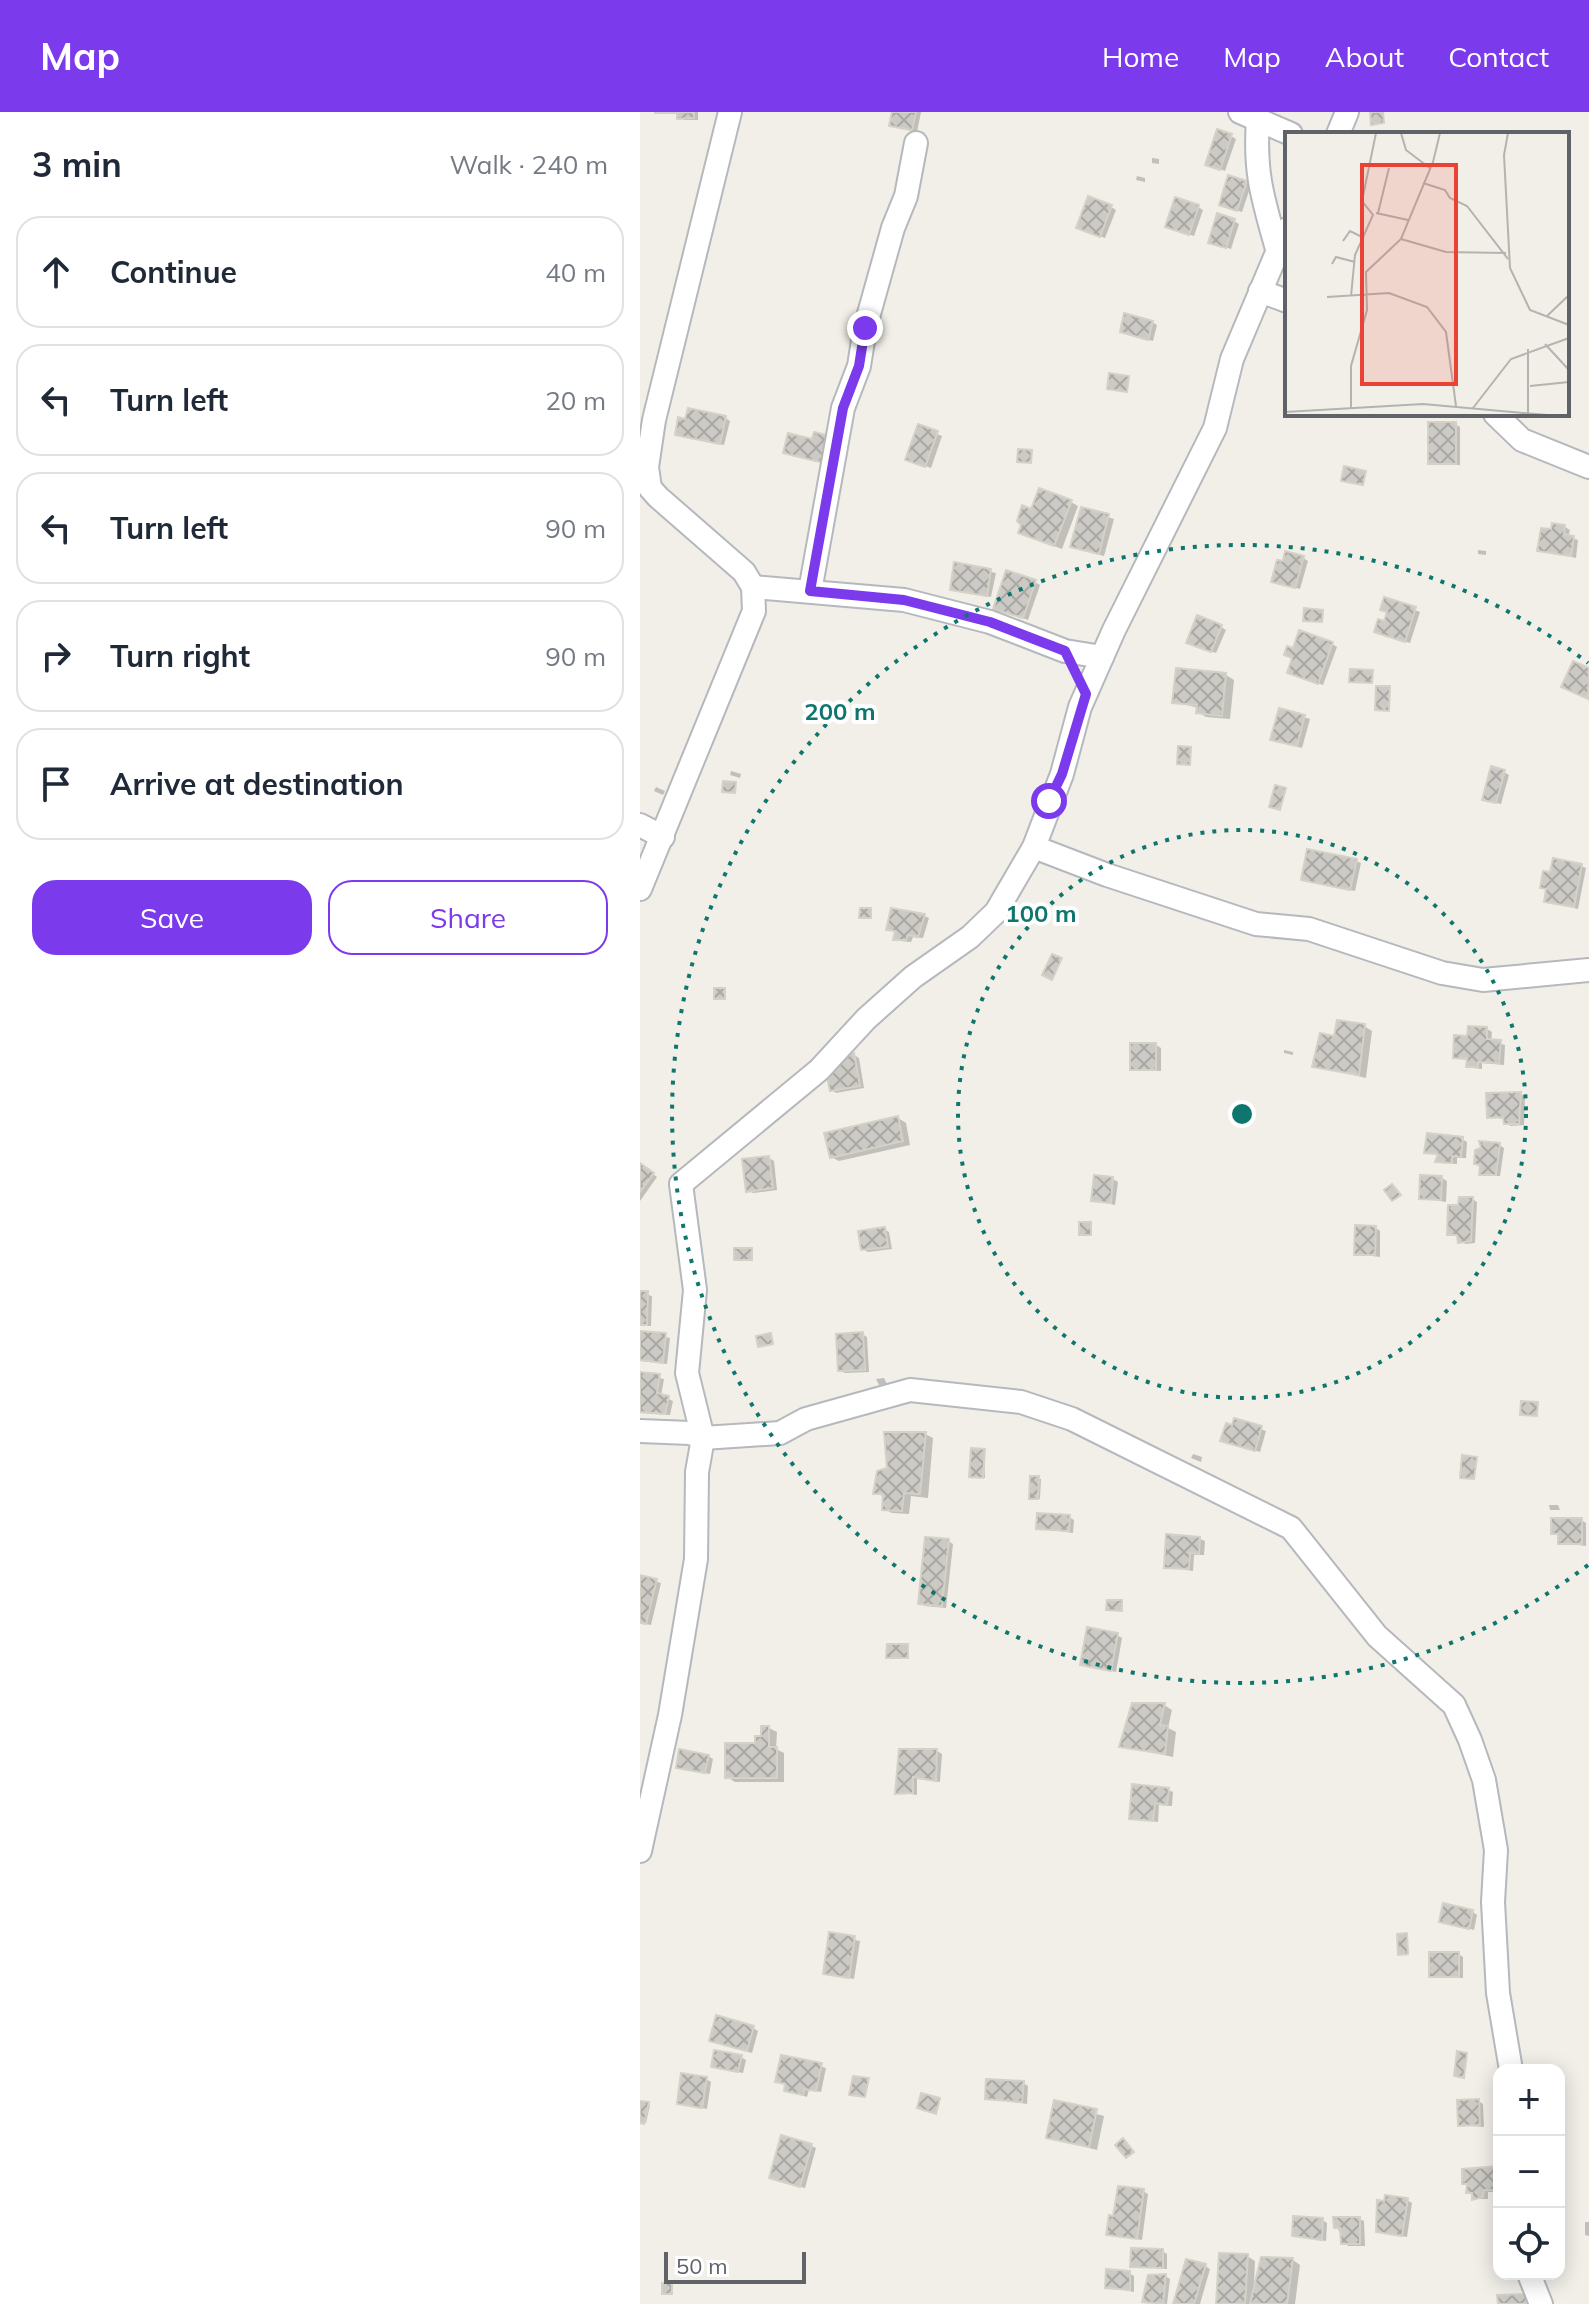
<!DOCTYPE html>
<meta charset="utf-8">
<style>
:root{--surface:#fff;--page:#f2f2f3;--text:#1f2937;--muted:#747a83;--line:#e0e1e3;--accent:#7c3aed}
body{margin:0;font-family:Mulish,sans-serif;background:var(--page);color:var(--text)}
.controls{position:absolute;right:24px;bottom:24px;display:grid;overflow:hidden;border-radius:16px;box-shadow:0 4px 20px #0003}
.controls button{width:72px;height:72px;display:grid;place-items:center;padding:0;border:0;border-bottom:2px solid var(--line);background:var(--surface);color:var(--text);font:40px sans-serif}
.scale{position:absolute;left:24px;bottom:20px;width:142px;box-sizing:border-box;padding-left:8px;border:4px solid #5f6368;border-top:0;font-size:22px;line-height:28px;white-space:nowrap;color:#5f6368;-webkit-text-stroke:6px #fff;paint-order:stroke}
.stop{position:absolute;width:24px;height:24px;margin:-18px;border:6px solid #7c3aed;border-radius:50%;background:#fff}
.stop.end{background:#7c3aed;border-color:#fff;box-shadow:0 2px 8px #0008}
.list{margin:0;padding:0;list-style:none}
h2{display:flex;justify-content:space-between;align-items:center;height:104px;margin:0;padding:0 32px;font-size:34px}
h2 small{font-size:26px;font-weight:400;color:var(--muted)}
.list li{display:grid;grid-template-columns:52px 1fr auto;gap:24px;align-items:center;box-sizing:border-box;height:112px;margin:0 16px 16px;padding:0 16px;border:2px solid var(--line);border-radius:24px}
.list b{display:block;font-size:30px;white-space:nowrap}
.list em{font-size:26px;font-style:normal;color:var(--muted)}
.actions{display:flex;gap:16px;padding:24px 32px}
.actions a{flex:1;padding:18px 0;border:2px solid var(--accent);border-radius:24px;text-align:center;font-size:28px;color:var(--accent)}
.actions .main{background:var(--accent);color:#fff}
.icon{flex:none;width:44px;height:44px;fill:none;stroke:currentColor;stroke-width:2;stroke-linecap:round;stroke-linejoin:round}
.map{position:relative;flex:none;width:949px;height:2192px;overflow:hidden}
header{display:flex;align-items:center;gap:48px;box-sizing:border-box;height:112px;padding:0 40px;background:var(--accent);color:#fff}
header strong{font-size:38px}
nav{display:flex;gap:44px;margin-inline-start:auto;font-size:28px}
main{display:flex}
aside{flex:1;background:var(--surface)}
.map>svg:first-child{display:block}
</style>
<header>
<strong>Map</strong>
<nav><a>Home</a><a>Map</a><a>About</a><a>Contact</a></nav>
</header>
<main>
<aside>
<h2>3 min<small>Walk · 240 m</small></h2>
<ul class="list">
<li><svg class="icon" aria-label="ahead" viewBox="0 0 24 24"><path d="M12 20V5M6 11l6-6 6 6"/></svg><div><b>Continue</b></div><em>40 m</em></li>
<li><svg class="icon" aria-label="left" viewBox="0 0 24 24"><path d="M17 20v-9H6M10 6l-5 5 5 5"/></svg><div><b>Turn left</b></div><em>20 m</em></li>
<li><svg class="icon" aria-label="left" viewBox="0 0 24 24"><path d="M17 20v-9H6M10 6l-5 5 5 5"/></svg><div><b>Turn left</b></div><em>90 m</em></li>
<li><svg class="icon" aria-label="right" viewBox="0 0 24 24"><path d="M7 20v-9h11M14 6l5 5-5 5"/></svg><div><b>Turn right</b></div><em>90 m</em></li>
<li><svg class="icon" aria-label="arrive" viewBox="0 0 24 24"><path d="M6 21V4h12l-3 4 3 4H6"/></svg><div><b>Arrive at destination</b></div></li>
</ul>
<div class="actions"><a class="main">Save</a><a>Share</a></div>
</aside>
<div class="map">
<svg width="949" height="2192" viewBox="0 0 949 2192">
<defs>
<pattern id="building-cross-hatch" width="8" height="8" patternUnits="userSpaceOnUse" patternTransform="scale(2)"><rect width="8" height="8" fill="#cccac5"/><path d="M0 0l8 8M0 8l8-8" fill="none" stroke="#a9a8a4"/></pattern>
</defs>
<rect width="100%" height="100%" fill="#f1efe8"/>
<!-- shadow -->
<g fill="#0003">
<polygon points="17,0 58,0 58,8 44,8 39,2"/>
<polygon points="254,0 281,0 277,20 256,15"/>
<polygon points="591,24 596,27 585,59 572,54"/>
<polygon points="512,46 519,47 519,52 512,51"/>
<polygon points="497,64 505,66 505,70 496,68"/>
<polygon points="606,70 611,73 602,100 586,95"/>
<polygon points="471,95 476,98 465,126 443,118"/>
<polygon points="558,95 563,98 554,124 532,117"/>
<polygon points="594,109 599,112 591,137 575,132"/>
<polygon points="512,210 517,213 513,229 482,220"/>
<polygon points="85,306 90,309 84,333 37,322"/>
<polygon points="815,312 820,315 820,353 795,353 790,350"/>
<polygon points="279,315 302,324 291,356 272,349"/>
<polygon points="431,390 438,394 422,437 388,424 392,399"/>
<polygon points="442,397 474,407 464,444 437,437"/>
<polygon points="925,415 930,418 928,425 938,428 936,446 899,438"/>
<polygon points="838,438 846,439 846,443 838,442"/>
<polygon points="663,446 668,449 660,477 638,471 644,452"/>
<polygon points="316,452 356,461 351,485 312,477"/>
<polygon points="395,470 400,473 388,508 360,498"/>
<polygon points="746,488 780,500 770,531 741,522 748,501"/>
<polygon points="581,515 586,518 576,541 553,533"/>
<polygon points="692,532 697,535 683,573 654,563"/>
<polygon points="586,563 594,568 590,607 566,605 558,600 559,596 535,590"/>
<polygon points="640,598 670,607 662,636 637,629"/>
<polygon points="91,659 101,662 100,666 90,663"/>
<polygon points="864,660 869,663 861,692 849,689"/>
<polygon points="16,675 25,679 23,683 14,679"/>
<polygon points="716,749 721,751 715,779 663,767"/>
<polygon points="941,754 946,756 938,797 906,789 908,778 902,775 912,762"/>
<polygon points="284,804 289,806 283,826 273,825 271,830 260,829 256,827 257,820 248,817"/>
<polygon points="724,914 732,919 726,966 674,954 696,927"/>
<polygon points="847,917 852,920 851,929 865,933 864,953 842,951 842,957 833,956 828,954 829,948 815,945 829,926"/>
<polygon points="516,933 521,936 521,959 492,957"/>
<polygon points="644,938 653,940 653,943 644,941"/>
<polygon points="214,943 219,946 224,976 196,981 192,978"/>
<polygon points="881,982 885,985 884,1013 870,1014 865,1007 849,1005"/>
<polygon points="258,1006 266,1011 270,1033 199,1049 191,1045"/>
<polygon points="822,1027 827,1030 826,1046 817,1046 817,1052 801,1051 797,1049 799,1044 787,1040"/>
<polygon points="859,1033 864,1036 860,1064 846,1064 836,1051 843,1038"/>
<polygon points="129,1046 134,1049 137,1078 113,1081 108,1078"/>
<polygon points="0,1053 17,1065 0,1089"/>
<polygon points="802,1066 807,1069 806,1090 781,1086"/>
<polygon points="473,1067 478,1070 475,1093 453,1088"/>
<polygon points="832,1087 837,1090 835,1131 825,1132 819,1124 809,1121"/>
<polygon points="736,1116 740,1119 740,1145 716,1142"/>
<polygon points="244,1117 249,1120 252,1137 228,1140 223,1137"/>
<polygon points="0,1181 12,1184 11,1214 0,1214"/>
<polygon points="0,1221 30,1226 27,1252 0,1249"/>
<polygon points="222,1222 227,1225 229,1260 205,1261 200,1258"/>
<polygon points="0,1262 24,1267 21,1284 33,1289 30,1303 0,1301"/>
<polygon points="236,1267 244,1266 247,1272 239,1273"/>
<polygon points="596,1308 626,1319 620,1340 588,1330"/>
<polygon points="285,1322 293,1326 288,1386 271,1384 269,1402 252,1401 244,1397 245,1385 235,1381 249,1358"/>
<polygon points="344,1339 345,1366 333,1365"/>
<polygon points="553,1342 562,1345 561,1350 551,1346"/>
<polygon points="392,1366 401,1367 400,1387 393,1386"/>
<polygon points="909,1393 918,1393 920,1398 910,1398"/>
<polygon points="429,1405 434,1408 433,1421 398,1416"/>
<polygon points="941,1408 946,1411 946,1434 920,1431 920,1424 913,1421"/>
<polygon points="560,1427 565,1429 564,1443 554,1443 553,1459 526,1455"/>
<polygon points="308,1429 313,1432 306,1496 285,1494 280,1491"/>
<polygon points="0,1465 21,1471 11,1513 0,1511"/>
<polygon points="477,1523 482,1526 476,1560 442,1552"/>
<polygon points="524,1593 532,1598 528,1616 536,1620 533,1645 482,1634"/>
<polygon points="129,1616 137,1620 136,1637 144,1641 144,1670 95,1670 87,1665"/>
<polygon points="297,1639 302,1642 300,1670 277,1667 277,1683 257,1680"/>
<polygon points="68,1644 73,1647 70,1662 38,1655"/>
<polygon points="528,1678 533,1680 532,1694 519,1693 518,1710 491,1706"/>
<polygon points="833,1800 837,1803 834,1818 801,1809"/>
<polygon points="191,1823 220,1829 214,1867 185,1861"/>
<polygon points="818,1842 823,1845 823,1866 791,1863"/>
<polygon points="113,1916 118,1919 112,1941 76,1931"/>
<polygon points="101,1945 106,1948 103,1961 73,1954"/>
<polygon points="142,1945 186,1956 181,1980 169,1978 167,1985 146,1978 147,1973 137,1969"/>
<polygon points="66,1967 71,1970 67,1997 39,1991"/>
<polygon points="383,1971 388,1974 387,1992 347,1986"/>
<polygon points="838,1989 843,1992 844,2015 820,2013"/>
<polygon points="0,1991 10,1993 6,2011 0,2010"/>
<polygon points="416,1991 464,2004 457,2038 408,2025"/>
<polygon points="171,2034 176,2036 165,2076 136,2068"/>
<polygon points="859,2056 859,2080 848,2080 848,2087 834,2087 824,2070"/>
<polygon points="503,2079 508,2082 502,2128 468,2122 475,2106"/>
<polygon points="767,2088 772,2091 767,2125 738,2119"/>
<polygon points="719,2107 724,2109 725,2134 708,2134 696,2114"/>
<polygon points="682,2108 687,2111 686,2129 654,2123"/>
<polygon points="945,2110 949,2110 949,2124 945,2123"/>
<polygon points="522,2139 527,2142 527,2157 492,2154"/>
<polygon points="607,2144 615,2149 614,2172 653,2148 660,2153 655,2192 578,2192"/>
<polygon points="565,2154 570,2157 560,2192 535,2192"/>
<polygon points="489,2161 494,2164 494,2180 467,2175"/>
<polygon points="525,2164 530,2167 527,2192 504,2189"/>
</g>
<!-- building -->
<g fill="url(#building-cross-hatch)" stroke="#d6d1c6" stroke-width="2">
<polygon points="54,0 54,6 37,7 37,1 14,1"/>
<polygon points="252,0 276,0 272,18 249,14"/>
<polygon points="730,0 743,0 744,11 731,13"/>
<polygon points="577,17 592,22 580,58 565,53"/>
<polygon points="588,63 607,69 597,99 579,93"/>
<polygon points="448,84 472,93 460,125 436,116"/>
<polygon points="535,85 559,93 549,123 525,115"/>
<polygon points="577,101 595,107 586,136 568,131"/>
<polygon points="484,201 513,209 508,228 480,220"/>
<polygon points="469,261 489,264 487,280 467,277"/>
<polygon points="48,296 86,304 80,332 35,323 38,305 45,307"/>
<rect x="788" y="310" width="28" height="42"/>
<polygon points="278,312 298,319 285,355 265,348"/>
<polygon points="174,320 191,324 184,351 143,341 148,321 172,327"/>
<polygon points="378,337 392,338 391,351 377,350"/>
<polygon points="704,354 726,359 723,373 701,369"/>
<polygon points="399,376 432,388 414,434 378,421 381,413 377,409 382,393 391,397"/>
<polygon points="441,395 469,402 459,442 430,435"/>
<polygon points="912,411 925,413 924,422 934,424 931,444 897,439 901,416 911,417"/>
<polygon points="645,439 664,444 655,476 631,470 637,448 643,449"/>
<polygon points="314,450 351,457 347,484 310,478"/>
<polygon points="366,458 396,468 383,506 353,497"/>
<polygon points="744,485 776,495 765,530 734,520 738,507 744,509 747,500 740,498"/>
<polygon points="664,496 683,498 682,510 663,509"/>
<polygon points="557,503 582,513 571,540 546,531"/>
<polygon points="659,518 693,530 678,572 647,561 652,546 644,543 647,534 653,536"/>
<polygon points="933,549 949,556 948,587 921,575"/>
<polygon points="536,556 586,561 582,604 556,601 557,593 532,591"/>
<polygon points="710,557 733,558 732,571 709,570"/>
<polygon points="736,574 750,574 749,599 735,598"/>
<polygon points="639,596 665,603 657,634 630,628"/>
<polygon points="538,634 551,635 550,653 537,652"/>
<polygon points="851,654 865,658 856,691 842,688"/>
<polygon points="83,669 96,670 95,681 82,680"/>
<polygon points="635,673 646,676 640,698 629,695"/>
<polygon points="667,737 717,747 710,778 661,768"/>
<polygon points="913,746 942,752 934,795 904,790 906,777 900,776 903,759 910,760"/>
<polygon points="220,796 231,796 231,806 219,806"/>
<polygon points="251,796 285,802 278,825 268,823 266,828 253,828 255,819 246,818"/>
<polygon points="412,842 422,846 412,868 402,863"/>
<rect x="74" y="876" width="11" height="11"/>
<polygon points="697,908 725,912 719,963 672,955 680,921 694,924"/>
<polygon points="828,914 847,915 847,927 861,928 859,951 838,950 838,955 826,955 827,947 813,946 814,923 827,924"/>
<rect x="490" y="931" width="26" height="27"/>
<polygon points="214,941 220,974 190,979 185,955"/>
<polygon points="881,980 879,1012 864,1012 863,1005 847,1006 846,981"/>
<polygon points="258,1004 263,1029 190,1046 184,1021"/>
<polygon points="787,1021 823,1025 821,1045 812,1044 812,1051 795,1050 798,1042 784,1041"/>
<polygon points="839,1029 860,1031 856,1063 839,1063 840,1053 834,1052 835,1038 841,1036"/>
<polygon points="129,1044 133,1076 106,1080 102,1047"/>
<polygon points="0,1051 14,1061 0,1080"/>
<polygon points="454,1063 473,1065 471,1091 451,1089"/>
<polygon points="780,1063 802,1064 801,1088 779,1087"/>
<polygon points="752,1072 761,1083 752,1089 744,1078"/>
<polygon points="819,1085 833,1085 831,1129 818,1131 817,1123 807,1123 808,1093 818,1093"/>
<rect x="439" y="1110" width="12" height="13"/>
<polygon points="715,1113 736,1114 735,1143 714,1143"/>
<polygon points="245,1115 248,1135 221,1138 218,1119"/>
<rect x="94" y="1136" width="18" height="12"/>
<polygon points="0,1179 8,1179 7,1213 0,1213"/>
<polygon points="0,1219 26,1221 23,1251 0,1248"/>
<polygon points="223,1220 225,1258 198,1259 196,1222"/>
<polygon points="131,1221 133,1232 118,1235 116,1224"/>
<polygon points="0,1260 20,1262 17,1281 29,1284 25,1302 0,1300"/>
<polygon points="881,1289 898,1290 897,1304 880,1303"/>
<polygon points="594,1306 622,1314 615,1339 580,1329 586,1311 592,1313"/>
<polygon points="244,1320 286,1320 280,1382 264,1381 262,1399 242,1398 243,1382 233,1382 237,1359 247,1356"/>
<polygon points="331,1336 345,1337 343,1366 329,1365"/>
<polygon points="822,1343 837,1345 834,1367 820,1366"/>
<polygon points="390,1364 399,1364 398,1387 389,1387"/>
<polygon points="397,1401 430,1403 429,1419 396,1417"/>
<polygon points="911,1406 942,1406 942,1432 918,1432 918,1422 911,1422"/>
<polygon points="526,1422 560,1425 559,1442 550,1441 549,1457 524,1456"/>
<polygon points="285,1425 309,1427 302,1494 278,1492"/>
<polygon points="0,1463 17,1467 6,1512 0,1511"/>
<polygon points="467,1488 482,1488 482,1499 466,1498"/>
<polygon points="447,1515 478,1521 471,1559 440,1553"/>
<polygon points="247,1532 268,1532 268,1546 246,1546"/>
<polygon points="492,1591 525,1591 520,1613 528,1614 525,1642 479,1635"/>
<polygon points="121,1614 129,1614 129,1635 137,1635 137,1666 85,1666 85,1631 115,1631 115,1624 121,1624"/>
<polygon points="39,1637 69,1643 65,1661 36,1656"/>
<polygon points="259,1637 297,1637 296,1669 273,1665 273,1681 255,1682"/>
<polygon points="492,1672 529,1676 527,1693 515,1691 513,1709 489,1707"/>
<polygon points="803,1791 833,1798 829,1817 799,1810"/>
<polygon points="189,1820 215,1824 209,1866 183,1862"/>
<polygon points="767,1821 768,1842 758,1843 757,1822"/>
<rect x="789" y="1840" width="30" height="25"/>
<polygon points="76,1903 114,1914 107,1939 69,1929"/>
<polygon points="74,1938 102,1943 98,1960 71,1955"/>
<polygon points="817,1939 827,1941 824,1966 814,1964"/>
<polygon points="141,1943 182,1951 176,1979 164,1977 163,1983 144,1979 145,1972 135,1970"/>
<polygon points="41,1961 67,1965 62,1996 37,1992"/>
<polygon points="213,1964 229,1966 225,1985 209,1983"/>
<polygon points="346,1967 384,1969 382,1990 345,1987"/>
<polygon points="281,1981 300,1986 296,2002 277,1996"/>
<polygon points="839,1987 840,2013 818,2014 817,1988"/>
<polygon points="414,1988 457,1997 449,2035 406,2026"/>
<polygon points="0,1989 9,1990 4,2012 0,2011"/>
<polygon points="141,2023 172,2032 160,2075 129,2066"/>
<polygon points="483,2026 494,2040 486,2046 475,2033"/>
<polygon points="859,2054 859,2078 844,2078 843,2085 832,2088 832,2081 826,2081 827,2072 822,2072 822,2057"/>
<polygon points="478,2074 504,2077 497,2127 466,2123 469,2103 473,2104"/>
<polygon points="745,2083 768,2086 762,2124 736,2120 737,2088 744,2089"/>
<polygon points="653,2104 683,2106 682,2128 652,2124"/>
<polygon points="693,2105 720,2105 720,2132 701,2132 700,2116 694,2116"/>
<polygon points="491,2136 523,2137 523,2156 490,2155"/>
<polygon points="579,2141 608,2142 605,2192 576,2192"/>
<polygon points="621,2145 653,2146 647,2192 610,2192"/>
<polygon points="546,2147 566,2152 554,2192 533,2192"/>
<polygon points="466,2157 490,2159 490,2178 465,2176"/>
<polygon points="526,2162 523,2192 502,2190 508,2163"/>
<rect x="22" y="2171" width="10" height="11"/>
<polygon points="887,2182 888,2192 858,2192 857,2183"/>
</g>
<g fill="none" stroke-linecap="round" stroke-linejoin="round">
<!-- minor casing -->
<g stroke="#b5b8bc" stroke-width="26">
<g id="minor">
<polyline points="600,0 651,22"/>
<path d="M618,8c-4,53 5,79 19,129"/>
<polyline points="698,22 707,0"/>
<polyline points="620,179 647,189"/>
<polyline points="855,302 882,328 949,355"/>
<polyline points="113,475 264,488 350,510 425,539 462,545"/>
<polyline points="170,479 203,296 219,254 225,216 253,116 266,84 276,31"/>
<polyline points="0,713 23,725"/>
<polyline points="394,735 467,763 616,812 669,817 802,861 843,868 949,858"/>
<polyline points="0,777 114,499 113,475 104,460 18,385 10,376 7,355 14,308 90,0"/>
<polyline points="0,1319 50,1321 63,1326 140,1321 166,1307 270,1278 381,1290 432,1307 651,1416 737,1524 814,1593 830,1628 844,1668 856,1738 853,1790 858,1881 871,1958"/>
<polyline points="0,1739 30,1603 56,1447 57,1360 63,1326 47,1261 55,1178 41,1072 179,958 226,907 273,865 330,825 356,800 394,735 422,662 440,595 474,518 575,316 592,247 647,117"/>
<polyline points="889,2162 901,2192"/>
</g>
</g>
<!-- minor -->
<use href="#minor" stroke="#fff" stroke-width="22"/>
</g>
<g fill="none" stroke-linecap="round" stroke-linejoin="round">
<!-- route -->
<polyline stroke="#7c3aed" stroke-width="10" points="225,216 219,254 203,296 170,479 264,488 350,510 425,539 446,582 422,662 409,689"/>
</g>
<!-- distance rings -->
<g fill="none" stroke="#0f766e" stroke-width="4" stroke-dasharray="4 8">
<circle cx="602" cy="1002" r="284"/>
<path d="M948 1453A569 569 0 1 1 948 551"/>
</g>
<!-- overview -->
<g transform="translate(645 20)">
<rect width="284" height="284" fill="#f1efe8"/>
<path fill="none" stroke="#b3b3b1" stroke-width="2" d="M116,1l5,17 25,19M223,1l-4,22 6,113 20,42 39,15M138,51l22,7 5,8 17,8 41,53M91,81l32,7M93,81l11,-45M116,107l45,13 60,1M58,109l7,-10 14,7M47,132l4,-7 19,5M66,164l4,-41 18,-40 -11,-14 14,-68M42,165l62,-4 38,14 19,25 10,74M262,184l22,-21M260,212l24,26M245,254l39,-4M66,276v-42l16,-56 -1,-38 35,-33 32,-77 7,-29M188,276l38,-49 58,-21M0,280l138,-8 124,11M243,281v-64"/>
<path fill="#ea4335" fill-opacity="0.15" stroke="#ea4335" stroke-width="4" d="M77,33h94v219h-94z"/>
<rect width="284" height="284" fill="none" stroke="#5f6368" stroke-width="4"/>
</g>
<circle cx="602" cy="1002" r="12" fill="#0f766e" stroke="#fff" stroke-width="4"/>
<g font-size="24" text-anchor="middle" font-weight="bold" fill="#0f766e" stroke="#fff" stroke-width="8" stroke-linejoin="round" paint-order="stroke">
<text x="200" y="608">200 m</text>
<text x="401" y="810">100 m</text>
</g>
</svg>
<div class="controls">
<button>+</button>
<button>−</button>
<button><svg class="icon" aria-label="locate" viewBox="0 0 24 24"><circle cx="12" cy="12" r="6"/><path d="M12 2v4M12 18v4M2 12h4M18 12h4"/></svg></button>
</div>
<div class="scale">50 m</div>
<div class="stop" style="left:409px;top:689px"></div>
<div class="stop end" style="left:225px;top:216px"></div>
</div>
</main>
